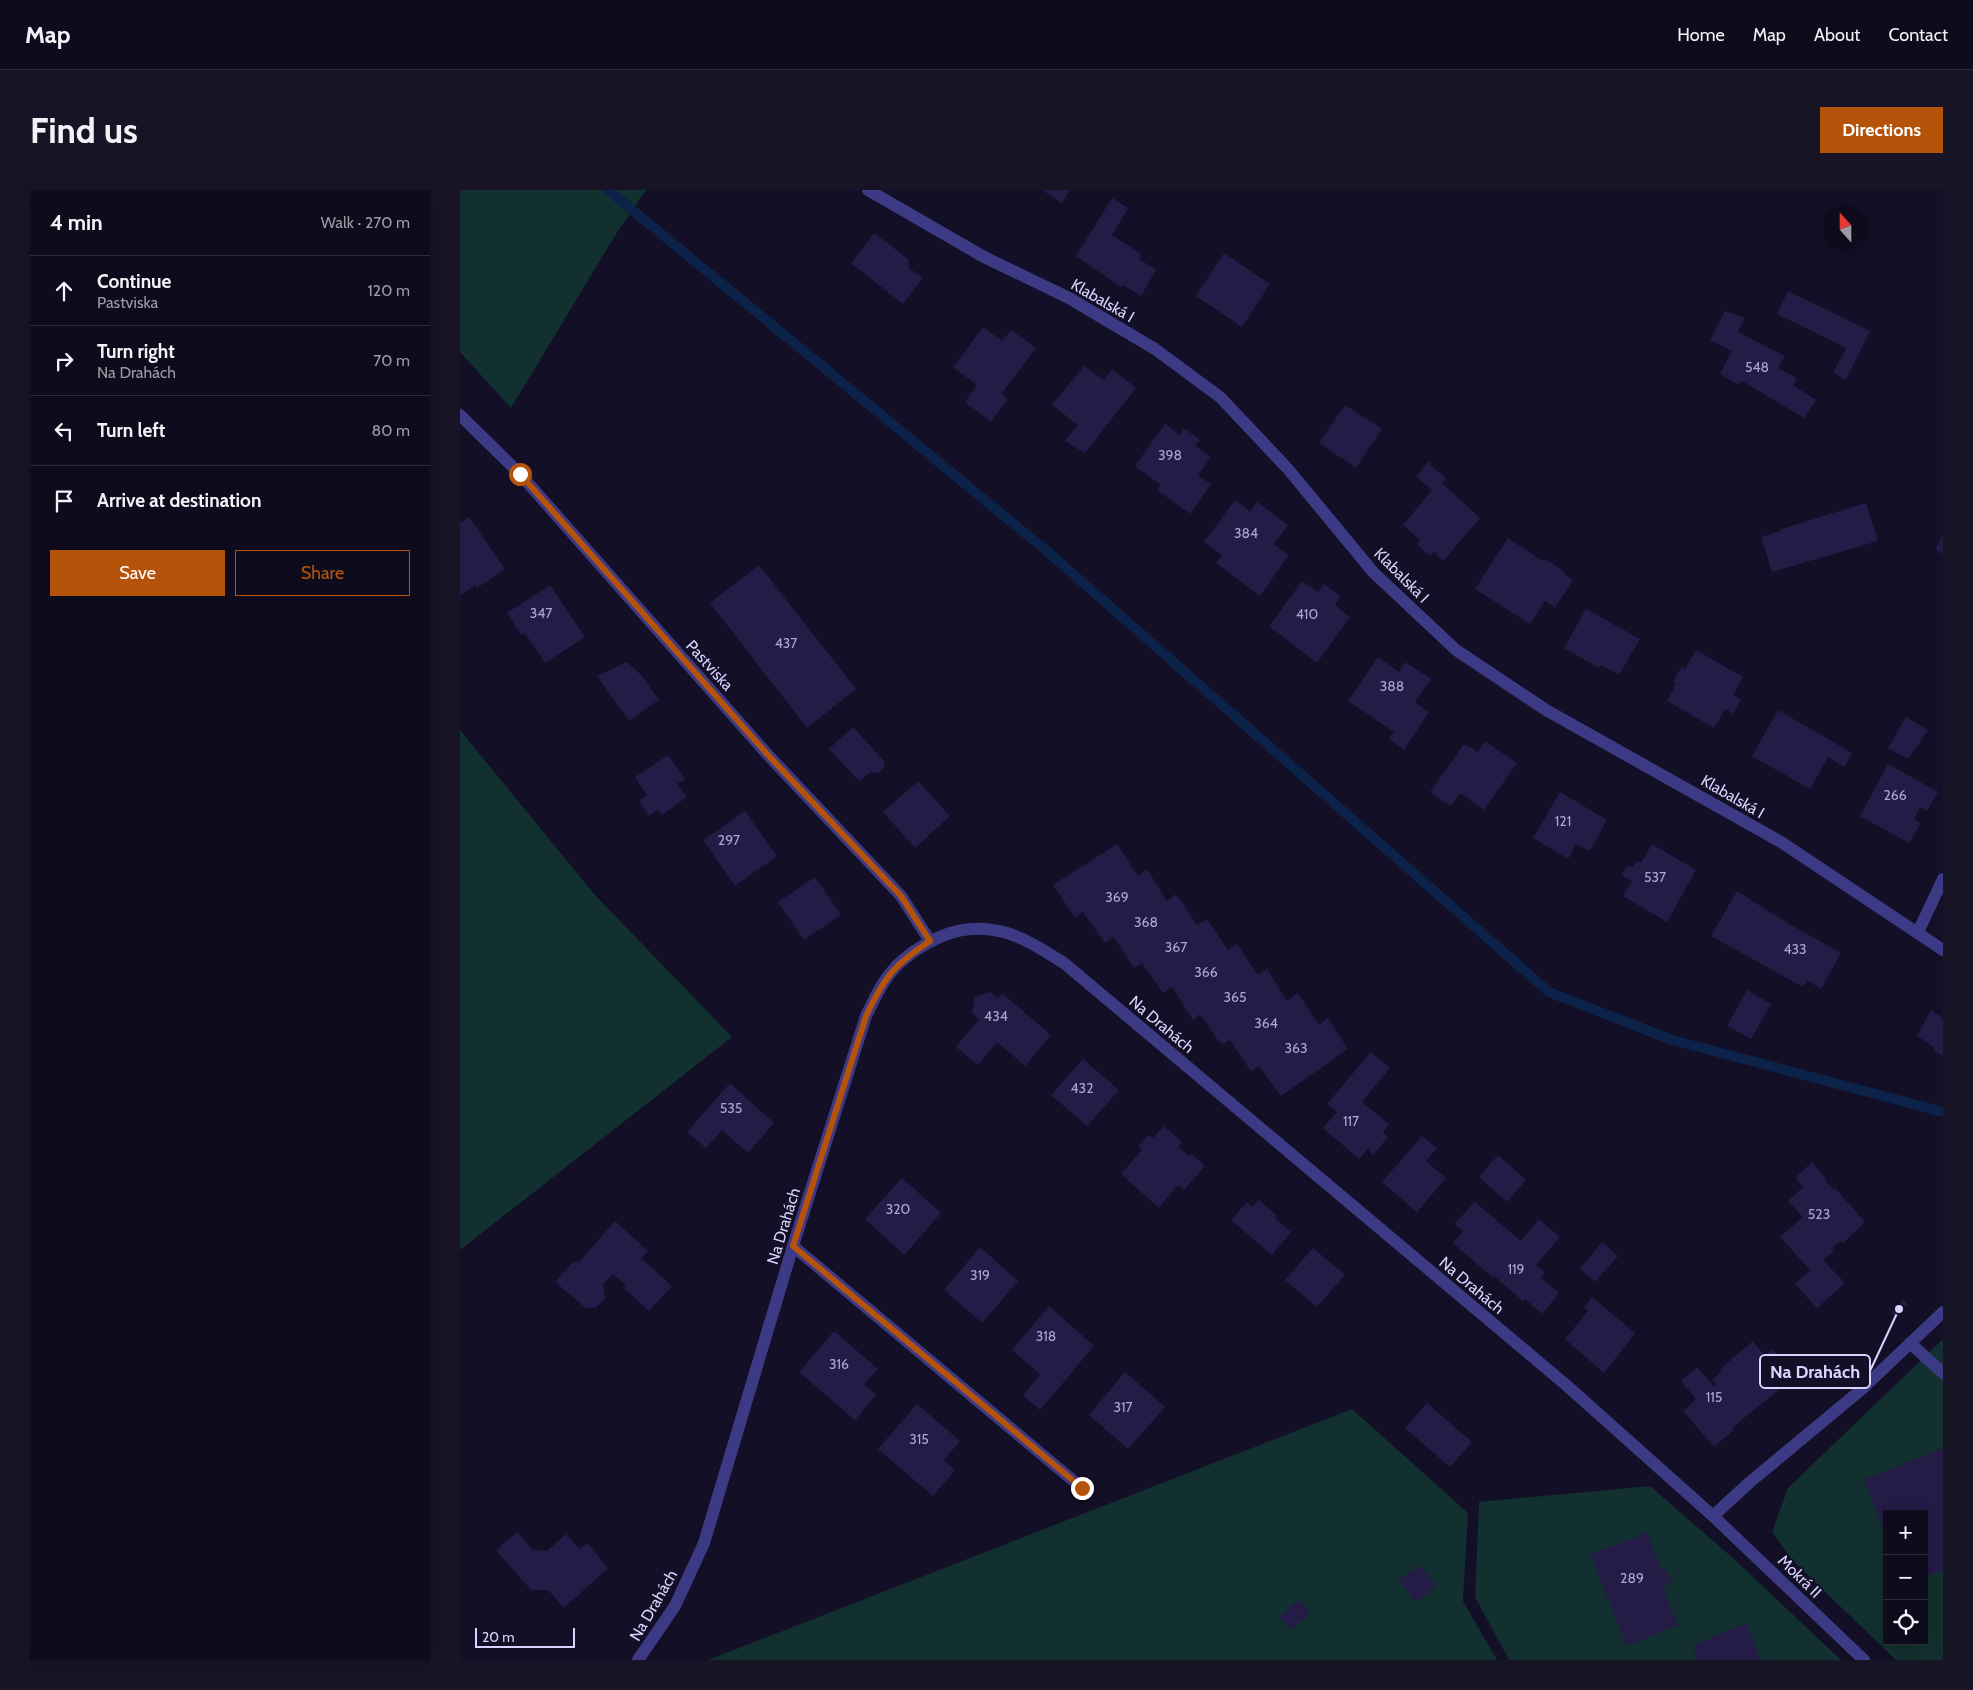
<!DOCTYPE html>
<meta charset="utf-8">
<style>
:root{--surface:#0e0b1c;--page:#171425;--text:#f1f3f6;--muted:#9b9ba3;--line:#2e2b3b;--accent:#b45309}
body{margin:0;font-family:Cabin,sans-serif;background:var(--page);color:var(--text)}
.controls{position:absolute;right:15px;bottom:15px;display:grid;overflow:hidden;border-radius:0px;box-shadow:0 5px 20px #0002}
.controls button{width:45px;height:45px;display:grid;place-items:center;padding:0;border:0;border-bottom:1px solid var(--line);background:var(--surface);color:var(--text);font:25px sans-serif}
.compass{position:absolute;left:1363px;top:15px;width:45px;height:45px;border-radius:50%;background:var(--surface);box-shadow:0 5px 20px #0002;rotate:339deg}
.scale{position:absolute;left:15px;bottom:12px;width:100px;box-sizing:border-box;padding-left:5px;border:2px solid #d9d4ff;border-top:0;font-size:14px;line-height:18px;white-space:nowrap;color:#d9d4ff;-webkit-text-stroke:4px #130f26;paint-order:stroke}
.stop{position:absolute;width:15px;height:15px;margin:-11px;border:4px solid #b45309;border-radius:50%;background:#fff}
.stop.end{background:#b45309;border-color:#fff;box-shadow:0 1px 5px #0008}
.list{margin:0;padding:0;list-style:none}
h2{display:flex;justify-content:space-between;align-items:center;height:65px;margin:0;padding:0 20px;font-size:21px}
h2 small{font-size:16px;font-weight:400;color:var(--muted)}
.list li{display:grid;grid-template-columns:32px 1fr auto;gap:15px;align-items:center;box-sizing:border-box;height:70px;padding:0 20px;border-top:1px solid var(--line)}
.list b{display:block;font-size:19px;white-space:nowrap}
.list p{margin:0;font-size:16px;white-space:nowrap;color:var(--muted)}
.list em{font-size:16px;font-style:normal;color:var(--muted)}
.actions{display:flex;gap:10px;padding:15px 20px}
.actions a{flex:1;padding:11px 0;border:1px solid var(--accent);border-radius:0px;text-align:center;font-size:18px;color:var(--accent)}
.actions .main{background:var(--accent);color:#fff}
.icon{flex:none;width:28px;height:28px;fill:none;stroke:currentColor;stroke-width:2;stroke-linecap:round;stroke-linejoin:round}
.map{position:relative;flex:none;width:1483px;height:1470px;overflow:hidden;border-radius:0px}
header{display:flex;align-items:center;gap:30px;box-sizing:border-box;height:70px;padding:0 25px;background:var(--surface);border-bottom:1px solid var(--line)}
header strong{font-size:24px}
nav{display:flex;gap:28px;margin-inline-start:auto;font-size:18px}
.intro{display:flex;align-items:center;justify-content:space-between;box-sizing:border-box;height:120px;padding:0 30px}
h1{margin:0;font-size:35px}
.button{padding:12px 22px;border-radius:0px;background:var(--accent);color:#fff;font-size:18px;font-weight:700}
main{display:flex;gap:30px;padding:0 30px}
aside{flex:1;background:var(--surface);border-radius:0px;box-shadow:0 5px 20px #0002}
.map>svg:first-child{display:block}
</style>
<header>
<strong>Map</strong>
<nav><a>Home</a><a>Map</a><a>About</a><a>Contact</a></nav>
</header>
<div class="intro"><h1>Find us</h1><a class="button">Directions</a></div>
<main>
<aside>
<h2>4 min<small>Walk · 270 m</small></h2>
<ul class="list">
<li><svg class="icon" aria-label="ahead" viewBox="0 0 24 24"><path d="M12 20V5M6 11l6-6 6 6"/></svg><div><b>Continue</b><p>Pastviska</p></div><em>120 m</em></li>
<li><svg class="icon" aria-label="right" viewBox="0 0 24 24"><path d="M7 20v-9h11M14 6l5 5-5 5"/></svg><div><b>Turn right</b><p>Na Drahách</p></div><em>70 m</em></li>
<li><svg class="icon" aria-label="left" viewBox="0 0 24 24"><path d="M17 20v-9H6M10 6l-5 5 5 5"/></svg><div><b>Turn left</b></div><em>80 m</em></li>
<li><svg class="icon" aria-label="arrive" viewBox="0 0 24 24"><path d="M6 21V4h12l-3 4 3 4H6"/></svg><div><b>Arrive at destination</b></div></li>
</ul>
<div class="actions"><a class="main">Save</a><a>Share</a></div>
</aside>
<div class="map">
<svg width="1483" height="1470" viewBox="0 0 1483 1470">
<rect width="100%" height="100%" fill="#130f26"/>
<!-- green -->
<g fill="#12302f" fill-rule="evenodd">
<polygon points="0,0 186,0 156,44 51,218 0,162"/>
<polygon points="0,540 135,705 272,847 0,1060"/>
<path d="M1483,1149v321h-47l-103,-99 -21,-29 16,-44zM1427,1324h37v127h-37z"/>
<polygon points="892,1219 1008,1323 1003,1411 1037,1470 248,1470"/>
<polygon points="1190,1296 1274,1369 1381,1470 1049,1470 1015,1407 1019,1312"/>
</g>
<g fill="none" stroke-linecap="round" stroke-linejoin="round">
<!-- stream -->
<polyline stroke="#0c2248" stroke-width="10" points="148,0 588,362 1089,802 1212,850 1483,922"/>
</g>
<!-- building -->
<g fill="#241b47">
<polygon points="582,0 610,0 602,13"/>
<polygon points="652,8 668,18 652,45 681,64 679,69 696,80 681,106 663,95 661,97 616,66"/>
<polygon points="414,43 448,69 449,78 463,88 443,114 391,73"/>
<polygon points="764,63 810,94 782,137 736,106"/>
<polygon points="1328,101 1410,141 1386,190 1373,183 1386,158 1317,124"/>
<polygon points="1265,121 1285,128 1278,142 1325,166 1318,178 1337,188 1333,195 1356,210 1344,228 1282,191 1279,195 1260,184 1272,161 1250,150"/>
<polygon points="523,137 542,151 551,140 576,158 541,204 548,209 531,232 505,212 517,195 493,177"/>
<polygon points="624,176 644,190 652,179 676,198 625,263 605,251 618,235 592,215"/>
<polygon points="885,215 922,239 896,278 859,253"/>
<polygon points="705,234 720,245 724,238 740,250 735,256 751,267 738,285 751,294 730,324 697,300 701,295 675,276"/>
<polygon points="969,271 972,274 970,275 986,288 982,293 1020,328 983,371 974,362 970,366 957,354 960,350 943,335 972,300 956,287"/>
<polygon points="775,310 790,321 797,312 828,335 814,354 829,365 800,406 756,373 762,365 744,352"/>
<polygon points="1406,313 1418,351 1312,382 1301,347 1321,341 1321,339"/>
<polygon points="9,327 45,379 17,398 15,395 0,406 0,333"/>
<polygon points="1483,345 1483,364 1475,359"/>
<polygon points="1048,348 1083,371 1085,369 1105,382 1104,384 1113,390 1095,418 1085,411 1070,434 1015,399"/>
<polygon points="299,375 396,499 347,538 250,413"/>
<polygon points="842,391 858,402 864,394 881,407 875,415 890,427 857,473 809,436"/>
<polygon points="90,395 125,447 85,473 65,443 61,445 47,423"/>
<polygon points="1126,419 1180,449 1159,485 1141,475 1139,478 1104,458"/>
<polygon points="1236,460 1283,487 1273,505 1281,509 1273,524 1265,519 1254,538 1207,511 1216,494 1213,492 1222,476 1225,479"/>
<polygon points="918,467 939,482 945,472 971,489 955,512 969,522 944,560 929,549 934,542 888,511"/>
<polygon points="167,472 181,485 199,510 169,531 137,486"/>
<polygon points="1318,520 1392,563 1384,577 1368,567 1350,599 1292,566"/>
<polygon points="1446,527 1468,540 1448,569 1428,558"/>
<polygon points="393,537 424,571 424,578 419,583 411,582 399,591 369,559"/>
<polygon points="1025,551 1057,573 1024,620 1000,603 991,616 970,602 1004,554 1018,562"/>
<polygon points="208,565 225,589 217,594 227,607 202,625 198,619 189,626 179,611 187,605 175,587"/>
<polygon points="1428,574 1478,602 1467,621 1460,617 1454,629 1461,633 1449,653 1400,626"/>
<polygon points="458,591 490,626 455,658 423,622"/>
<polygon points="1100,602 1147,630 1130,661 1116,654 1108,669 1073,648"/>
<polygon points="285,621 317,666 275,696 243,650"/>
<polygon points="657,654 678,686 687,679 707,711 716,704 737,735 747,729 768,760 777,754 798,785 807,779 827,811 838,803 859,835 868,828 888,859 821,906 799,876 792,881 788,877 770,850 762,854 759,852 740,824 733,830 712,797 703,803 682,773 674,778 654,747 645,753 623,722 615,728 593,695"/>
<polygon points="1192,654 1236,680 1207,732 1163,706 1172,691 1161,685 1168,675 1173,677 1177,671 1181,673"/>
<polygon points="355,687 381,725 344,750 318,712"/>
<polygon points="1277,701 1326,732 1381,763 1361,799 1347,790 1343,797 1251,746"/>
<polygon points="1287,800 1311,814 1291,849 1267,836"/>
<polygon points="530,802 538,808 542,803 591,845 565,876 537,852 518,875 496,857 519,829 512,823 515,807"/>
<polygon points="1471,820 1483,828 1483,866 1473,860 1474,857 1457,846"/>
<polygon points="911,862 930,878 902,912 929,934 923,942 928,947 913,965 908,959 899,969 863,938 877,922 867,914"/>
<polygon points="623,869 659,900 627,936 591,905"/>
<polygon points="270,893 314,933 288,963 262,940 246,958 227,942"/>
<polygon points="704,936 722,952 718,957 729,966 732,964 745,976 724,1000 718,995 699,1018 661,984 682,960 678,956 688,945 693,948"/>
<polygon points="962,946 977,958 966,971 986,988 957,1022 922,992"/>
<polygon points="1038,965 1066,990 1047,1012 1019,987"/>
<polygon points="1352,972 1367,990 1365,991 1373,999 1375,998 1405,1032 1383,1053 1381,1051 1372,1058 1374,1061 1363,1070 1385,1093 1357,1118 1335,1094 1350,1080 1320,1047 1343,1027 1328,1011 1343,997 1335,988"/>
<polygon points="442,988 481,1023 444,1065 405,1029"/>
<polygon points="799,1010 817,1026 815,1028 831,1042 812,1065 771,1030 787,1012 792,1017"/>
<polygon points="1015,1012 1061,1051 1079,1029 1100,1047 1076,1075 1085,1082 1081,1088 1099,1103 1082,1124 1065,1109 1063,1111 1034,1086 1032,1087 993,1053 1003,1041 994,1034"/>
<polygon points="155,1031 188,1061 181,1068 212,1096 189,1121 164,1098 166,1095 153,1084 143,1094 145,1109 135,1118 126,1118 95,1092 113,1072 119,1072"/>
<polygon points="1142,1052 1158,1066 1135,1092 1120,1079"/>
<polygon points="520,1057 558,1091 522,1133 484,1100"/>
<polygon points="853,1058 885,1085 857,1117 825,1090"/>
<polygon points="1132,1107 1175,1143 1144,1183 1105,1149 1128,1121 1124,1117"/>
<polygon points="1443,1110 1448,1115 1435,1127 1431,1122"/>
<polygon points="589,1116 634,1156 580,1220 563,1206 580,1184 552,1160"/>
<polygon points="374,1141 418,1179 404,1194 416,1205 395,1230 339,1182"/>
<polygon points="1293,1151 1305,1166 1313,1159 1336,1186 1272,1238 1274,1240 1254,1257 1223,1221 1236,1209 1221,1191 1237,1177 1254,1196 1256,1194 1252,1190 1262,1181 1260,1179"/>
<polygon points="665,1182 705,1217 668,1259 629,1225"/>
<polygon points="967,1213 1012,1252 990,1277 945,1238"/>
<polygon points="457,1214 500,1251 484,1270 495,1280 473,1306 418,1259"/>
<polygon points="1483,1258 1483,1380 1464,1387 1464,1324 1427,1324 1427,1347 1404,1290"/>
<polygon points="57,1342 73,1360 87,1361 106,1344 120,1359 127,1353 148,1378 104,1418 88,1400 71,1400 36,1360"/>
<polygon points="1187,1343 1201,1380 1206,1379 1212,1393 1203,1397 1218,1435 1167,1456 1130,1364"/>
<polygon points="960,1375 976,1397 955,1412 939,1390"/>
<polygon points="839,1410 850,1423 831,1440 819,1427"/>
<polygon points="1286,1433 1301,1470 1238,1470 1232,1456"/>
</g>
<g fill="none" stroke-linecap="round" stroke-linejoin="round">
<!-- minor -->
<g stroke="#3d3a85" stroke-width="12">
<polyline points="408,0 524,67 609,108 695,159 760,207 828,279 913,382 996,460 1086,520 1321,652 1483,760"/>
<polyline points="0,225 60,284 308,565 441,706 470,751"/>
<polyline points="1458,742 1483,689"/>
<polyline points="333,1056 622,1298"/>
<polyline points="1450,1153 1483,1183"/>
<polyline points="1253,1326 1290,1292 1402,1199 1483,1122"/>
<path d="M178,1470l37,-54 29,-63 89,-297 73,-230c8,-16 15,-33 27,-46 6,-8 15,-14 23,-20 29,-19 56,-27 91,-17 20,6 39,19 57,30l501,421 148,132 151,144"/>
</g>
</g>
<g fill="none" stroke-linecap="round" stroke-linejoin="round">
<!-- route -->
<path stroke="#b45309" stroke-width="6" d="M60,284l248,281 133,141 29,45c-36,24 -45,35 -64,75l-73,230 289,242"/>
</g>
<g text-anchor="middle" stroke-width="4" stroke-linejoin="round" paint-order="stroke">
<!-- number labels -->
<g font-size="14" fill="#aca6d1">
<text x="1297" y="182">548</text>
<text x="710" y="270">398</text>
<text x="786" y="348">384</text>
<text x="81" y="428">347</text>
<text x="847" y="429">410</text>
<text x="326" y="458">437</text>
<text x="932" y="501">388</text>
<text x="1435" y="610">266</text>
<text x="1103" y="636">121</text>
<text x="269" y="655">297</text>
<text x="1195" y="692">537</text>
<text x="657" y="712">369</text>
<text x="686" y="737">368</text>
<text x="716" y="762">367</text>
<text x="1335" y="764">433</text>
<text x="746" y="787">366</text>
<text x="775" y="812">365</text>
<text x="536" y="831">434</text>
<text x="806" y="838">364</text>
<text x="836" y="863">363</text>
<text x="622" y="903">432</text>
<text x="271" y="923">535</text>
<text x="891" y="936">117</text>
<text x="438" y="1024">320</text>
<text x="1359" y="1029">523</text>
<text x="1056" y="1084">119</text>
<text x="520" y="1090">319</text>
<text x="586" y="1151">318</text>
<text x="379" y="1179">316</text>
<text x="1254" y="1212">115</text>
<text x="663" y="1222">317</text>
<text x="459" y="1254">315</text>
<text x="1172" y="1393">289</text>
</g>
<!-- street labels -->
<g font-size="16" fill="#d9d4ff" stroke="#130f26">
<text transform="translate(643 110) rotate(30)" y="6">Klabalská I</text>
<text transform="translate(942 385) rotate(45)" y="6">Klabalská I</text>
<text transform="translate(250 475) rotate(48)" y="6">Pastviska</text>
<text transform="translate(1273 606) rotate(30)" y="6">Klabalská I</text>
<text transform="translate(702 834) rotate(40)" y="6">Na Drahách</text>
<text transform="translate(323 1036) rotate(-73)" y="6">Na Drahách</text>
<text transform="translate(1012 1095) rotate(40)" y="6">Na Drahách</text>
<text transform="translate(1340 1386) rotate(44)" y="6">Mokrá II</text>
<text transform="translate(193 1415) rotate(-60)" y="6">Na Drahách</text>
</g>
</g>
<!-- callouts -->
<path fill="none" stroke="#d9d4ff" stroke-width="2" d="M1439 1119L1410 1181"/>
<circle fill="#d9d4ff" stroke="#130f26" stroke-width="2" cx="1439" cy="1119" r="5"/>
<rect fill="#130f26" stroke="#d9d4ff" stroke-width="2" x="1300" y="1165" width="110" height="33" rx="5"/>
<g font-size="18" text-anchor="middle" font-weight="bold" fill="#d9d4ff">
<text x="1355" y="1188">Na Drahách</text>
</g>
</svg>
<div class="controls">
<button>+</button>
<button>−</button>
<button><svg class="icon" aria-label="locate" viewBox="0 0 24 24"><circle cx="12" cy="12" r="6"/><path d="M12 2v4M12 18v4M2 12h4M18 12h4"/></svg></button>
</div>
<svg class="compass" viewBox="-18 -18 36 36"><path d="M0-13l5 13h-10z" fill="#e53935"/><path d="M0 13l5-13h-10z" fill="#9b9ba3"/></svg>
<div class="scale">20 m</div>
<div class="stop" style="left:60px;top:284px"></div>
<div class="stop end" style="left:622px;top:1298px"></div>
</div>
</main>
